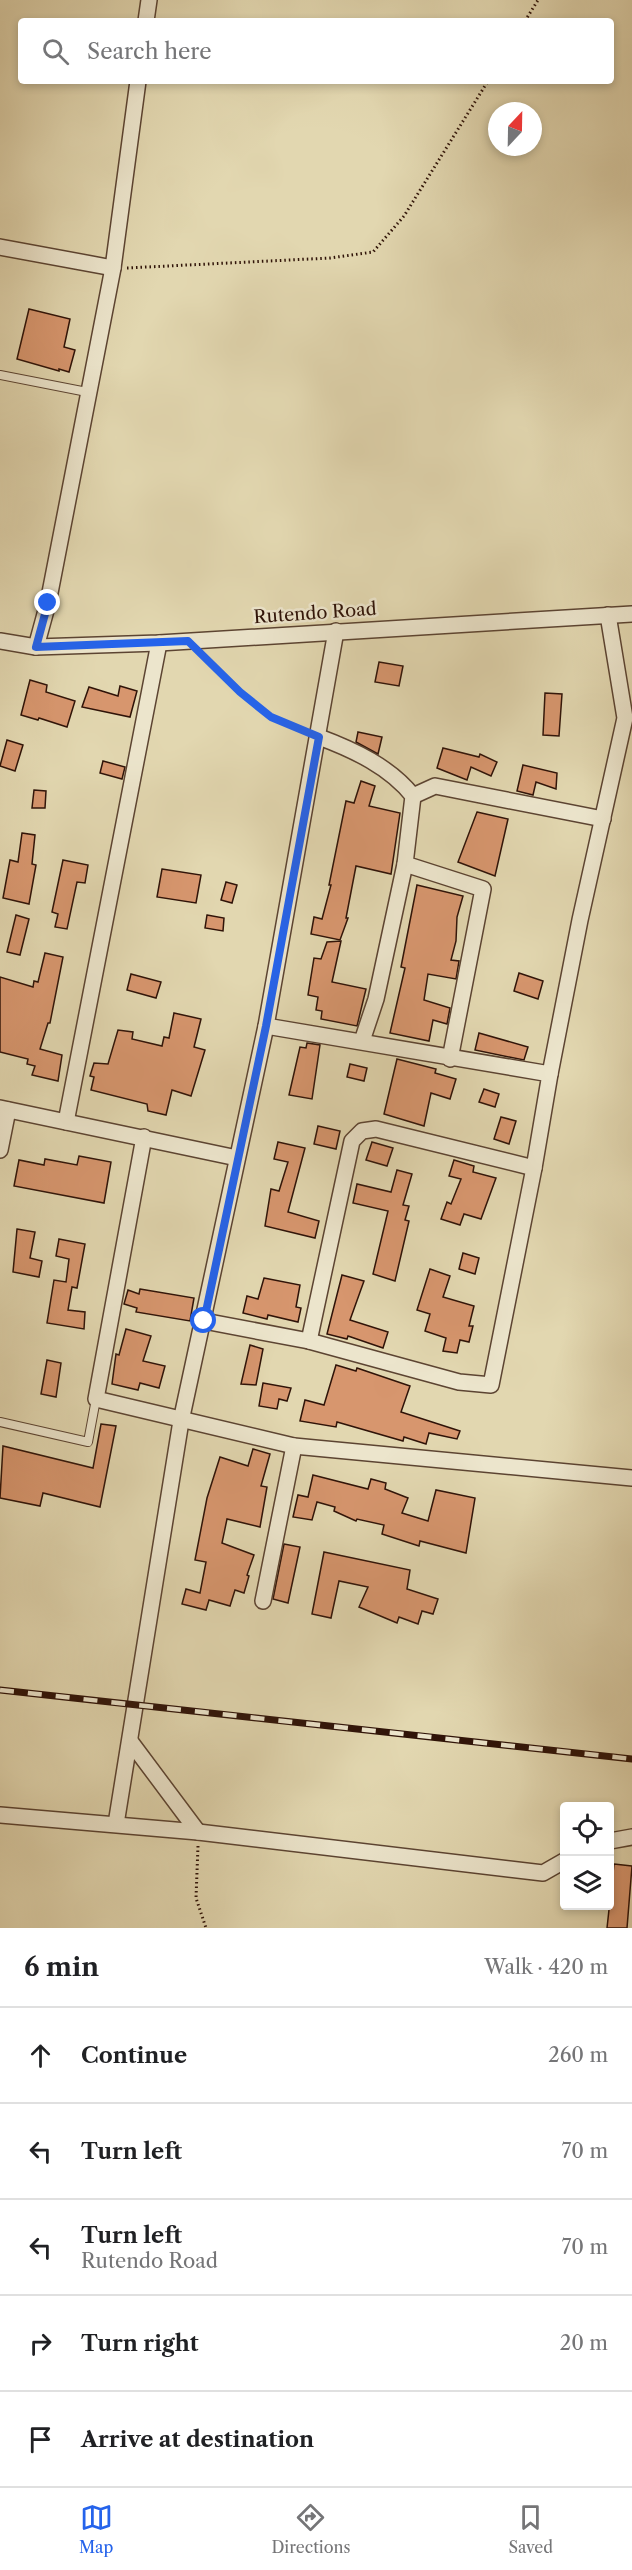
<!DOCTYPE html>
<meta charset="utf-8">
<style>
:root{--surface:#fff;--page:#f6f6f6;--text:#202124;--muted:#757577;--line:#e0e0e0;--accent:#2563eb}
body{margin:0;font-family:"Libre Caslon Text",serif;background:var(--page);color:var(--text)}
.controls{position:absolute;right:18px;bottom:18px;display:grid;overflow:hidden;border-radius:6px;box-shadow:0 3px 9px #0003}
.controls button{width:54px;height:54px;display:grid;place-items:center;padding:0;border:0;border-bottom:2px solid var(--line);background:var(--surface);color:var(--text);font:30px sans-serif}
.compass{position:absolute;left:488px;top:102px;width:54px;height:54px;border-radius:50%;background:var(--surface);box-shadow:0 3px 9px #0003;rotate:22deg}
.stop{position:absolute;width:18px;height:18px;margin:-14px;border:4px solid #2563eb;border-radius:50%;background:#fff}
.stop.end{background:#2563eb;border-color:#fff;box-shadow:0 2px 6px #0008}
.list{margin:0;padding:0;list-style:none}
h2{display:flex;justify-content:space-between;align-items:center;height:78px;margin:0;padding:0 24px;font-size:26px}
h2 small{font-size:20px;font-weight:400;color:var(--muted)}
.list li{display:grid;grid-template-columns:39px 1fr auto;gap:18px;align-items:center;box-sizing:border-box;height:96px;padding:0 24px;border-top:2px solid var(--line)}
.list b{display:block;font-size:22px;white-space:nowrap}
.list p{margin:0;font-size:20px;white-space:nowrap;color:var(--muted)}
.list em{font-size:20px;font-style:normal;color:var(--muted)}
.icon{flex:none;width:33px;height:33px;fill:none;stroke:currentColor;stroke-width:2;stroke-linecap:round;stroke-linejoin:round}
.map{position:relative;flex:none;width:632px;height:1928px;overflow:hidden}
.search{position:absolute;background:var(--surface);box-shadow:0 3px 9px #0003;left:18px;right:18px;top:18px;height:66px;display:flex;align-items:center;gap:15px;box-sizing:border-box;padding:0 21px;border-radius:6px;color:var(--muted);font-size:22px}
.sheet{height:558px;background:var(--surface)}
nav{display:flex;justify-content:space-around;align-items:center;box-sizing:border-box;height:84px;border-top:2px solid var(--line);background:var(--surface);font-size:16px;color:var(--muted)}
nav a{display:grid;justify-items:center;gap:3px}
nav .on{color:var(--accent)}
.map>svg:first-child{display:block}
</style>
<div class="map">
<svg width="632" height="1928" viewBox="0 0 632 1928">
<rect width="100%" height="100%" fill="#e2d7b0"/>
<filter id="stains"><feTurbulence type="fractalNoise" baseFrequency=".00333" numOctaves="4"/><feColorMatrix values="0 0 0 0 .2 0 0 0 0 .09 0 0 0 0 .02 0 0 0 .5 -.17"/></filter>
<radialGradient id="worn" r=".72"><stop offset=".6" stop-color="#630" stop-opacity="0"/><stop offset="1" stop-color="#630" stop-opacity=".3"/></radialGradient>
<!-- building -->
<g fill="#d7966e" stroke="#2f1308" stroke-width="1.5">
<polygon points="29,309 70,319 64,347 75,350 69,372 59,369 59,371 17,359"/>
<polygon points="379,662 403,666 399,686 375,682"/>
<polygon points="30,680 47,685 46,692 75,701 67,727 39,718 38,720 21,715"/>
<polygon points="120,686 137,691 130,717 82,707 89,687 118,696"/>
<polygon points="545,693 562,694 559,736 543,735"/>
<polygon points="358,732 382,737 378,754 356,742"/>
<polygon points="7,740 23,745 15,771 0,766"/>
<polygon points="443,748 479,757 480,754 497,762 491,776 471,767 467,780 437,768"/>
<polygon points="103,761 125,767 122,779 100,773"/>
<polygon points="523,765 557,773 556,789 536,782 533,795 517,791"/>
<polygon points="361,781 375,786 369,806 400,813 391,874 356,866 346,918 348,918 340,940 311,934 314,917 322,919 331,885 329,885 346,801 354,803"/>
<polygon points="34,790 46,791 45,808 32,808"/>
<polygon points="477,812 508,819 495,876 458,862"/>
<polygon points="22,833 35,835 32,864 36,865 29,904 3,898 10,860 18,862"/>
<polygon points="63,860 88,865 85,883 77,882 67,929 55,927 58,914 52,912"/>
<polygon points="162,869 201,875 196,903 157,897"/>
<polygon points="226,882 237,885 232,903 221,900"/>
<polygon points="417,885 463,896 457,917 456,941 451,960 459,961 456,979 428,974 424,1000 450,1008 447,1024 433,1020 429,1041 390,1033 405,968 401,967"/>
<polygon points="16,915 29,919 20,955 7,952"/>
<polygon points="207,915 224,918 223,931 205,928"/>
<polygon points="341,941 332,982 366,989 357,1026 321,1019 322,1011 316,1010 318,997 308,995 314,958 321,959 327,942"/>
<polygon points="45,953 63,957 50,1023 48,1023 40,1049 62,1055 58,1081 32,1075 35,1066 27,1064 28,1059 0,1052 0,977 33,987 34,981 38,982"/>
<polygon points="519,973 543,981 538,999 514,991"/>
<polygon points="131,974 161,982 156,998 127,990"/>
<polygon points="174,1013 201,1019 194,1047 205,1050 191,1096 172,1090 166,1115 148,1111 147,1104 91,1090 94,1077 90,1076 94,1063 108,1064 118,1030 133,1032 132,1039 162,1046 164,1037 169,1038"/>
<polygon points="479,1033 528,1047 524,1060 475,1050"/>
<polygon points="307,1043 320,1045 312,1099 289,1095 300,1047 306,1048"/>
<polygon points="397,1059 436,1069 435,1073 456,1079 450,1099 431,1093 424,1126 384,1114"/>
<polygon points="350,1064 367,1068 364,1081 347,1077"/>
<polygon points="484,1089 499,1094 495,1107 479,1102"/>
<polygon points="501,1117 516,1121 509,1144 494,1139"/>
<polygon points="318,1126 340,1131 336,1149 314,1144"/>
<polygon points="278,1142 305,1148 288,1212 319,1221 315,1238 265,1226 271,1189 279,1191 288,1162 274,1159"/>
<polygon points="372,1142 393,1148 387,1166 366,1160"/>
<polygon points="79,1156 111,1162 104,1203 14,1186 19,1160 44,1165 45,1159 77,1165"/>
<polygon points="454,1160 474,1166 473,1172 496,1178 481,1219 464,1214 460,1225 441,1219 447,1202 451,1204 461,1179 449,1176"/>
<polygon points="397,1170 412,1174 403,1205 409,1206 405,1220 409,1221 395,1281 373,1274 388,1211 353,1203 357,1184 391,1192"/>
<polygon points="17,1229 35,1232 30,1258 42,1261 39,1277 13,1272"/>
<polygon points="59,1239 85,1244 77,1288 72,1287 68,1310 85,1312 84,1329 47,1323 54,1280 66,1282 69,1259 56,1256"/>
<polygon points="463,1253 479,1258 475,1274 459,1269"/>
<polygon points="430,1269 450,1276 443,1297 474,1306 469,1326 473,1326 469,1342 460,1340 457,1353 443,1351 446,1338 425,1331 430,1314 417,1310"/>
<polygon points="342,1275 364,1281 350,1320 388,1332 383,1348 348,1336 347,1339 327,1334"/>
<polygon points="264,1278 300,1285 296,1307 301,1308 298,1322 268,1315 267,1319 243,1313 247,1296 258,1299"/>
<polygon points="140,1289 194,1298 190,1321 136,1312 137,1308 124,1304 128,1290 139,1294"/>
<polygon points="126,1329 151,1336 143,1361 165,1366 159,1388 140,1383 138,1390 112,1384 116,1354 119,1355"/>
<polygon points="250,1345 263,1349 256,1385 241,1384"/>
<polygon points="47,1360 61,1363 56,1397 41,1394"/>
<polygon points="336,1365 356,1371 357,1368 410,1386 401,1412 460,1431 457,1439 429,1433 426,1444 404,1437 403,1441 337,1422 336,1427 300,1421 305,1400 324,1405"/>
<polygon points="263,1383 291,1388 287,1401 279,1399 277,1409 259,1406"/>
<polygon points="101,1424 116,1426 100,1507 43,1493 40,1506 0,1498 3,1446 93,1468"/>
<polygon points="253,1449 270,1454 261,1486 267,1487 260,1527 227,1519 222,1543 254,1555 247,1575 249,1576 244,1593 235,1590 230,1606 209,1600 206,1610 182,1604 186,1589 200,1593 206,1562 195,1560 207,1498 220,1457 248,1466"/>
<polygon points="313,1475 368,1489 371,1479 386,1483 385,1489 408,1498 402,1513 428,1521 436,1490 475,1498 466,1553 420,1541 419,1546 382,1534 384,1525 357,1519 356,1521 334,1511 335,1507 317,1502 312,1520 293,1517 298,1495 308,1497"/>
<polygon points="284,1544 300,1547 288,1603 273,1599"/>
<polygon points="324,1552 410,1570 407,1589 438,1599 433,1614 422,1611 418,1624 399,1617 397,1623 359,1607 368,1587 339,1581 331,1618 312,1614"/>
<polygon points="614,1864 632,1866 627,1928 607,1928"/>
</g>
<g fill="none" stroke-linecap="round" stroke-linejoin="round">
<!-- lane casing -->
<g stroke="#5c4432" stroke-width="10">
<g id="lane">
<polyline points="0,375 87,392"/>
<polyline points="0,1422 88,1442 96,1399"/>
</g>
</g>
<!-- street casing -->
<g stroke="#5c4432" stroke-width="18">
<g id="street">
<polyline points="146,21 149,0"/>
<polyline points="0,247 113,268"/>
<polyline points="0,641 36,647 159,643 632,614"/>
<polyline points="36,647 48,603 113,268 138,81"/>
<path d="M319,737c35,13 71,30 94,59l-8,68 78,25 -33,170"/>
<polyline points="413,796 435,786 603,819"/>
<polyline points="266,1026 550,1074 534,1168 376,1129 362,1131 352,1141 309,1341"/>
<polyline points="362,1041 376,999 405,864"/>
<polyline points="550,1074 580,920 625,718 608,615"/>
<polyline points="0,1108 237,1158"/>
<polyline points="66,1122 159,643"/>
<polyline points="144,1137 96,1399 294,1446 632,1478"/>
<polyline points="0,1150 8,1110"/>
<polyline points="204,1321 309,1341 459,1382 491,1385 534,1168"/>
<polyline points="263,1601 294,1446"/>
<polyline points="130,1741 198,1832"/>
<polyline points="0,1815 198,1832 543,1873 564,1861"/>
<polyline points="116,1824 181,1421 266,1026 336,631"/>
<polyline points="610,1841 632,1837"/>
</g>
</g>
<!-- path -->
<g stroke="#2f1308" stroke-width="3" stroke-dasharray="1.5 3" stroke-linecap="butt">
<polyline points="525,21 538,0"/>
<polyline points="127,268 330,258 373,252 404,216 488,81"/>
<polyline points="202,655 240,692 271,717 304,730"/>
<polyline points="198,1846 196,1898 206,1928"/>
</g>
<!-- lane -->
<use href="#lane" stroke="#ece5cc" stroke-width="8"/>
<!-- street -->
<use href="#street" stroke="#ece5cc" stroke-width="15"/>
<!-- rail casing -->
<g stroke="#2f1308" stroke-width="7">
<polyline id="rail" points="0,1690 632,1759"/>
</g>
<!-- rail -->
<use href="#rail" stroke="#ece5cc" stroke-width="4.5" stroke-dasharray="14" stroke-linecap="butt"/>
</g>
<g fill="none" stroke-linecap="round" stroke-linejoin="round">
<!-- route -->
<polyline stroke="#2563eb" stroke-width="8" points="48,603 36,647 188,641 240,692 271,717 319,737 266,1026 204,1321"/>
</g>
<g text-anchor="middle" stroke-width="5" stroke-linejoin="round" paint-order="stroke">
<!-- street labels -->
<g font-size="18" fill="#2f1308" stroke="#ece5cc">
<text transform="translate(315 613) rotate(-4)" y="6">Rutendo Road</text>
</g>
</g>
<rect width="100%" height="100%" filter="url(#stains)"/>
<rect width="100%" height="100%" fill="url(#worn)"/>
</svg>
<div class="controls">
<button><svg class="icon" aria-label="locate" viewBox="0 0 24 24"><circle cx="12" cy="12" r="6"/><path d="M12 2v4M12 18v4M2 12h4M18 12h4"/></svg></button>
<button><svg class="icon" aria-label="layers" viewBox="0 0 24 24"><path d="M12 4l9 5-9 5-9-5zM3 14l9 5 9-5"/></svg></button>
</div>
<svg class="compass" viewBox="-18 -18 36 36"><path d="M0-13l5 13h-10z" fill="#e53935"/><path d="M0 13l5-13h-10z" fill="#757577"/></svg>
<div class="stop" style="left:204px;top:1321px"></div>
<div class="stop end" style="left:48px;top:603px"></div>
<div class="search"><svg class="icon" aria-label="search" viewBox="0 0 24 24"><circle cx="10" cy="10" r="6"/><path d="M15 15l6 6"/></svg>Search here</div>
</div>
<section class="sheet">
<h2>6 min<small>Walk · 420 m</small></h2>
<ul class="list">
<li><svg class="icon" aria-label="ahead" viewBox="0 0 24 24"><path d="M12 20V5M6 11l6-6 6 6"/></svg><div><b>Continue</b></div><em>260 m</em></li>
<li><svg class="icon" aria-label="left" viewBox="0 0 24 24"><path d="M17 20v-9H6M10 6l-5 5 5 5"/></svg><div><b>Turn left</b></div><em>70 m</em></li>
<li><svg class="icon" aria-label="left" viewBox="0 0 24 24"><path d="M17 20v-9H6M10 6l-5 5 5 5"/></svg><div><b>Turn left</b><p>Rutendo Road</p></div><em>70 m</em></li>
<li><svg class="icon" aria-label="right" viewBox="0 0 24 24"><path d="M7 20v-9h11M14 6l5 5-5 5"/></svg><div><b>Turn right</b></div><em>20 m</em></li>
<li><svg class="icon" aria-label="arrive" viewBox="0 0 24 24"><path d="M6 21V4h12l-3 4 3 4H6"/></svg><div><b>Arrive at destination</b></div></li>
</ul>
</section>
<nav>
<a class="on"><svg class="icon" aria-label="map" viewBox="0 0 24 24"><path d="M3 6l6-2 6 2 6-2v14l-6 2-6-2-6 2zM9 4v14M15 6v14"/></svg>Map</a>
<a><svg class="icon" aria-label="directions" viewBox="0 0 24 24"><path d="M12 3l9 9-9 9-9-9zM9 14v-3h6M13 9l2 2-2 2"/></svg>Directions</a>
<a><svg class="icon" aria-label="saved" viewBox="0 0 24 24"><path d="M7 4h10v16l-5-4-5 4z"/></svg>Saved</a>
</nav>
